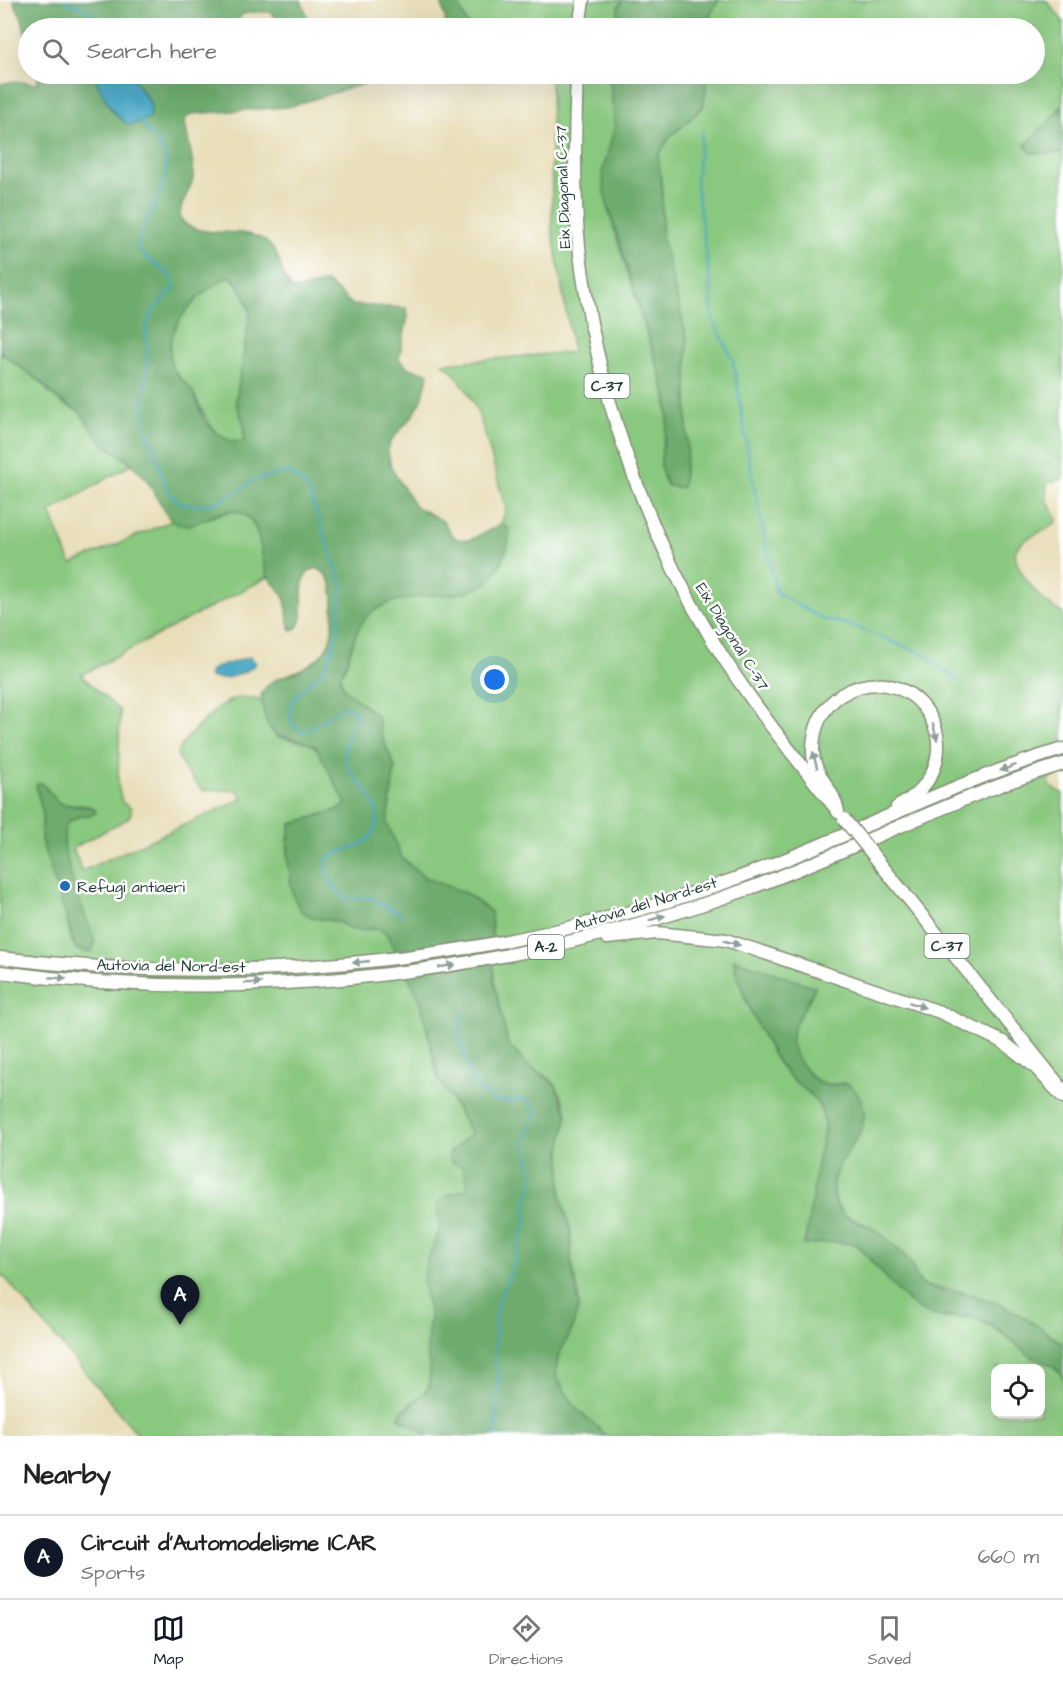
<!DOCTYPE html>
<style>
:root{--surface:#fff;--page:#f2f2f2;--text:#222;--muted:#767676;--line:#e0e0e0;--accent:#111827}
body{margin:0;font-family:"Architects Daughter",sans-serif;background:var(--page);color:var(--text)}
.controls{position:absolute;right:18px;bottom:18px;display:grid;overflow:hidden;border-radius:12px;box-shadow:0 6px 24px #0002}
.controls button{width:54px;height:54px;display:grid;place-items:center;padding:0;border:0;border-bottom:2px solid var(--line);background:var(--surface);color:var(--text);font:30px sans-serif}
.you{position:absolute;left:495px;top:680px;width:21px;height:21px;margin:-15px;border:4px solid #fff;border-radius:50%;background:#1a73e8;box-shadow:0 0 0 9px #1a73e833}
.badge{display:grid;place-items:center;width:39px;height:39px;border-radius:50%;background:var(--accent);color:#fff;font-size:20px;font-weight:700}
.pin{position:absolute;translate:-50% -50px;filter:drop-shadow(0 2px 3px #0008)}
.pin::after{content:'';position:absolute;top:32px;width:21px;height:18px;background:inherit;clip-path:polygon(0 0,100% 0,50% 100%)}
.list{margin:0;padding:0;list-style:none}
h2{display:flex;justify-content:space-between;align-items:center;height:78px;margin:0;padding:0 24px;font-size:26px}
h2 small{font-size:20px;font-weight:400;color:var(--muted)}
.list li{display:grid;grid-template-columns:39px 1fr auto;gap:18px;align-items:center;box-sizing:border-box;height:84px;padding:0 24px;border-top:2px solid var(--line)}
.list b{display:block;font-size:22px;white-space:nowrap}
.list p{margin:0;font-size:20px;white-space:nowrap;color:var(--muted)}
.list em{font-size:20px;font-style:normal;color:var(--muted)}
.icon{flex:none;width:33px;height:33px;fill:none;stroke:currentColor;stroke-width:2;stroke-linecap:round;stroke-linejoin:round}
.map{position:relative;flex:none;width:1063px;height:1436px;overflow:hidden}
.search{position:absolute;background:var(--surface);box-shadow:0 6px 24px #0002;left:18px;right:18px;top:18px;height:66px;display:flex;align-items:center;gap:15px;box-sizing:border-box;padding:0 21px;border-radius:33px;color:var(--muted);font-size:22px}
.sheet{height:162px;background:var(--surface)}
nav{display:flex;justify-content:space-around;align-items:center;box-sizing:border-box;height:84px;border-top:2px solid var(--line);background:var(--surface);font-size:16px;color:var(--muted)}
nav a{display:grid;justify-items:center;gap:3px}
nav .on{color:var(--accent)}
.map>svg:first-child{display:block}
</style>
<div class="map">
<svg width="1063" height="1436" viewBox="0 0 1063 1436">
<rect width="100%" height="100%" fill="#fff"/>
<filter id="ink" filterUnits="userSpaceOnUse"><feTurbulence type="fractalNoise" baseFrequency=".0167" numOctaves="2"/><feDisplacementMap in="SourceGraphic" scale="12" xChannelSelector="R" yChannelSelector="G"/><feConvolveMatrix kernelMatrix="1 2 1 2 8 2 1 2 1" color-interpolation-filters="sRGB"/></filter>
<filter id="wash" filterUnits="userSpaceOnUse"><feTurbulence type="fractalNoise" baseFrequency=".008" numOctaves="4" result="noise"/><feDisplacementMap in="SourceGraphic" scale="24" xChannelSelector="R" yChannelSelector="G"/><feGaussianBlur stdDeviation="1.35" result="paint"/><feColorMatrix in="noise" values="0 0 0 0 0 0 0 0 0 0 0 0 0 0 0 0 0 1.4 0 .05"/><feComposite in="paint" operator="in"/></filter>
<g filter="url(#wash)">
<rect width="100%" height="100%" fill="#e8deb9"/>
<!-- green -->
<g fill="#89c87f" stroke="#54825a" stroke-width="1.5" fill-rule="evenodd">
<polygon points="456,0 622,0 618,8 617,28 469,28"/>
<path d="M719,0h327l17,21v83l-11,15 -27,26 6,8h32v326l-16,4c-3,30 6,17 10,38 -11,14 -35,13 -42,31 2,25 28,50 48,62v157l-15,8 3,8 12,7v426l-2,-1 -3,30 5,3v92l-58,-38 -54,-17 -26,-3 -5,-3 -10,-22 -26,-24 -11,-9 -29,-13c-44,-57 62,-79 -1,-132 -16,3 -25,1 -37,-12 -32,-34 -6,-50 9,-83l-81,-29c1,24 35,95 51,113 12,14 32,22 37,41 5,16 -2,34 -4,50 -5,27 -8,54 -14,82l29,-3 23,2 52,58 36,16 29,-1 41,23 19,18 13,2 11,7 6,11v58h-456l-31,-28 -20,-31 2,-21 14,-27 7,-35 -8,-34v-28l-10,-36v-47l6,-35 -6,-20 -11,-16 -21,-11 -21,-23 -14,-62 -3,-70 -24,-18 -43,-17 -22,-19 -15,-35 8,-56 -13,-30 -5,-21c-14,-10 -34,-21 -37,-39 13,-20 12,-51 32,-65 40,-30 113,1 132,-56 3,-8 3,-18 5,-27l-8,-5 5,-15c-17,-50 -21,-112 -63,-146l130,-11 -21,-123 -1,-155h58l6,52 -6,23 -1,61 58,184 2,27 -6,26 -1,18 13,23 8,-1 5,-35v-113l-25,-101v-47l-4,-35 11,-18 34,-31 5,-33h326v-46h-325l1,-14zM996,1368h44v46h-44z"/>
<path d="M231,276l14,19 5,17 -14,90 8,23v16c-29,6 -39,-27 -50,-46 -6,-10 -18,-18 -22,-29 -12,-38 28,-77 59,-90z"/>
<path d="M0,352l42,31 7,10 15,11 16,8 20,29 32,23 -82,48 21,52 100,-43c26,16 66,-33 84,6 7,16 8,33 13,50l-187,98 39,36 -2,74 4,17 9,6v6l-4,5 -54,29 9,23 160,-72 -5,-9h-35l-16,-19 -9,-16c3,-14 39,-48 52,-54 11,-6 21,-3 33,0l8,28 8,8 33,7 8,7 27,53 -6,5 -49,15c-7,27 -2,55 7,81 8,16 27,12 42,18 4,1 8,5 12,7 11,3 22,-4 33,1l36,71 16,73 34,59c-13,16 -3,33 -3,50l-2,6 -7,2 -20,26 1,11 -13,32 -4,21 7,34 -3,33 3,22 -1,17 -28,24 2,9 16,7 10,8h-290l-139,-164zM45,787l15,17 29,2 2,9c-9,1 -19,2 -25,10 -12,19 20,94 29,116l-8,11 -11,-3 -5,-10 -5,-25 -25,-75 2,-26 -6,-22z"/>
</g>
<!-- forest -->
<g fill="#6eac6e" stroke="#467451" stroke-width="1.5" fill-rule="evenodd">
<polygon points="13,0 301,0 312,28 284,28 270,12 251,12 241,15 235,28 110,28 106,22 94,28 28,28 28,46 22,18"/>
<polygon points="441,0 456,0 469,28 438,28 446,22"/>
<polygon points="622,0 719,0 710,14 709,28 617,28 618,8"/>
<path d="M39,74h55l17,36 19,15 10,-3 11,-18 -21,-30h264l-106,33 -97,7 -6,5c1,19 10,40 8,59 -2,12 -16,29 -12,40 4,11 24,13 33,14 17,1 35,-1 50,8 21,15 13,35 30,50l33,-8 26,23 53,3 2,7 -9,44 11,10 19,4 -7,26 -8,15 -24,28 -2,10 3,16 24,38 28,15 7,12 7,6 13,1 31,-16 8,5c1,15 -3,26 -12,39 -3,5 -6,11 -10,15 -24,20 -81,4 -115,29 -20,14 -20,45 -32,65l4,12 33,27 5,21 13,30 -8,56 15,35 22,19 43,17 24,18 3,70 14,62 21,23 26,17 12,30 -6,35v47l10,36v28l8,47 -9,27 -12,22 -2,21 20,31 31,28h-178l-31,-19 31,-29 1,-17 -3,-22 3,-33 -7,-34 4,-21 13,-32 -3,-25 10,-9 18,-5 3,-6 -5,-17 -12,-5 -2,-6 2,-5 20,-17 -21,-39 -11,-14 -18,-79 -33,-66c-9,-12 -21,-5 -34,-6 -6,-1 -10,-6 -16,-8 -11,-3 -26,-2 -35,-10 -16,-13 -17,-69 -12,-88l49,-15 6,-5 -30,-57c-34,-18 -49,3 -55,-52 6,-12 12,-15 24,-19 41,-15 50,-30 48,-73 0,-16 -2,-28 -16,-35l-8,3c-16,19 4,50 -17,60 -6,-10 -4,-20 -7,-31 -3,-11 -14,-16 -18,-26 -8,-19 -4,-52 -26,-61 -25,-10 -45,23 -70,8l-25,-42 -18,-19 -28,-19 -20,-29 -23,-13 -15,-16 -42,-31v-268l15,-3 22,3zM231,276l14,19 5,17 -14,90 8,23v16c-17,4 -37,-13 -43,-29 -3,-7 -5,-14 -9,-21 -6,-9 -16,-14 -20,-25 -12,-37 28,-77 59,-90z"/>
<path d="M609,74h99l-5,33 -34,31 -11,18 4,35v47l25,101v113l-5,35 -14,-1c-15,-22 -2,-44 0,-67 1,-8 -1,-16 -2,-25l-60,-194 -4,-26 13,-48z"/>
<polygon points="1063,104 1063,153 1031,153 1025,145 1052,119"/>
<path d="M41,783l19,21 34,4 2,5c-8,3 -20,2 -27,8 -18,17 18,98 26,120l-3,11 -16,-3 -35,-110 2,-26 -7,-28z"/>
<path d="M734,959l81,28c-14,32 -39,51 -10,82 5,6 10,12 18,15 9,3 17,-3 27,1 47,47 -40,74 -12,123 9,15 27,14 39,23 7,5 28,24 33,31 5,7 6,18 13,23 8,5 37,7 49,10 33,8 61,27 88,47l3,2v34c-11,-19 -18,-12 -32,-22 -19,-13 -33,-32 -57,-38 -20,-5 -33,4 -54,-8 -17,-9 -48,-50 -64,-66l-23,-2 -29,3c6,-27 9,-53 13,-81 3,-17 11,-37 4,-54 -7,-18 -26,-25 -37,-40 -16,-20 -49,-87 -50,-111z"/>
</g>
<!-- water -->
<g fill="#45a6c5" stroke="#32727c" stroke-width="1.5">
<path d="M94,75l36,-1 21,31 -1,13 -20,7c-20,-10 -27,-32 -36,-50z"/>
<path d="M250,657l6,6c-8,10 -33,19 -46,14v-6l5,-3z"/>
</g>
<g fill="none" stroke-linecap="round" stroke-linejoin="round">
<!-- stream -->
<g stroke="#45a6c5" stroke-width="2">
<path d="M65,0l3,4c17,0 26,10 33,24"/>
<path d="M140,120c5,11 15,16 20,26 20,34 -16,68 -23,99 8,20 32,20 38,42l-21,22 -8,18 2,34 -4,33 1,30 23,67 13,13 20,1 20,-4 34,-21 33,-8 16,12 6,11 32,89 -4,48 -9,27 -4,9 -30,29 -4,9 -1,10 3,9 8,6 10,-3 33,-22 9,3 5,9c-7,13 -15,23 -13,39 4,26 48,44 26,79 -10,14 -32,11 -45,24 0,17 8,31 23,40l18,-3 36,18"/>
<polyline points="702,131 696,183 711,289 712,317 733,360 752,476 776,592 824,620 847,624 924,654 957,680"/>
<path d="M463,1010l-4,25 9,32 8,19 20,16c18,0 31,-9 41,11l-13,28 10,38 -7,19 -1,20 -15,54 -15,34 -1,58 4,7 -4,65"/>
</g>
</g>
</g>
<g filter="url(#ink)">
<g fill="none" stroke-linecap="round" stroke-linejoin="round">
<!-- trunk casing -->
<g stroke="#848e76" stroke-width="15">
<g id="trunk">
<polyline points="579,28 583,0"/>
<path d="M577,74c-2,57 -4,115 2,172 16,137 61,274 132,392 37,61 82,117 126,172"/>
<polyline points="874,856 1063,1090"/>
</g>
</g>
<!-- motorway casing -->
<g stroke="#848e76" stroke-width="15">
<g id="motorway">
<path d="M838,812c-3,-22 -26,-38 -25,-62 0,-22 9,-43 28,-55 76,-45 143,65 56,112"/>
<polyline points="607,938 657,933 726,940 940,1012 1003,1042 1034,1066 1063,1097"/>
<path d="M0,958c244,29 497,5 729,-77 113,-40 220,-98 334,-132"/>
<path d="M0,972c250,34 508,2 745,-82 107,-39 209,-93 318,-126"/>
</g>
</g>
<!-- trunk -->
<use href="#trunk" stroke="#fff" stroke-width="12"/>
<!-- motorway -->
<use href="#motorway" stroke="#fff" stroke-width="12"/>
<!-- trunk-bridge casing -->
<g stroke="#848e76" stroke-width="15" stroke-linecap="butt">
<polyline id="trunk-bridge" points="844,819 874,856"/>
</g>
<!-- trunk-bridge -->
<use href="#trunk-bridge" stroke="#fff" stroke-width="12"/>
</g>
<!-- one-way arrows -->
<defs><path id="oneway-solid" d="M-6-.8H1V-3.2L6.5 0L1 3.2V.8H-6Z" transform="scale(1.5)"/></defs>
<g fill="#8f9e9a">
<use href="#oneway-solid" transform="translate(935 732) rotate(76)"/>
<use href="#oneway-solid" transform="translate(815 760) rotate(-104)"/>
<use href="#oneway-solid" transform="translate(1008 768) rotate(160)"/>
<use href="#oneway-solid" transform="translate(657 918) rotate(-17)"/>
<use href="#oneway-solid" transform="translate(732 943) rotate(16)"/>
<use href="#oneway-solid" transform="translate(361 962) rotate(174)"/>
<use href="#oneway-solid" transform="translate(447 966) rotate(-9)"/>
<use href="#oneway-solid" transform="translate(58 978) rotate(5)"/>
<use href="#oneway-solid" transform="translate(253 983) rotate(-1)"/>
<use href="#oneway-solid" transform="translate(917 1005) rotate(19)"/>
</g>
</g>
<!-- markers -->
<circle fill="#1f6fb2" stroke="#fff" stroke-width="2" cx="65" cy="886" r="6"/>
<g text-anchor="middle" stroke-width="5" stroke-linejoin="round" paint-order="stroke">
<!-- shield labels -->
<g fill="#fff" stroke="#627771" stroke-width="1.5">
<rect x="584.5" y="374" width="45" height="24" rx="4.5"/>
<rect x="924.5" y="934" width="45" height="24" rx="4.5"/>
<rect x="528" y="935" width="36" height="24" rx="4.5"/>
</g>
<g font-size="15" font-weight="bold" fill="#1f3d34">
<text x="607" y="391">C-37</text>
<text x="947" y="951">C-37</text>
<text x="546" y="952">A-2</text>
</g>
<!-- street labels -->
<g font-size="16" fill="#1f3d34" stroke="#fff">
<text transform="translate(562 187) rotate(-92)" y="6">Eix Diagonal C-37</text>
<text transform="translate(733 636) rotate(58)" y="6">Eix Diagonal C-37</text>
<text transform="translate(645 903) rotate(-17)" y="6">Autovia del Nord-est</text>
<text transform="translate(171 965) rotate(1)" y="6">Autovia del Nord-est</text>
</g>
<!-- poi labels -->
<g font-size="16" fill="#1f3d34" stroke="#fff" text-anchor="start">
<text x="77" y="892">Refugi antiaeri</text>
</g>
</g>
</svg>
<div class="controls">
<button><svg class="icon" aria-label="locate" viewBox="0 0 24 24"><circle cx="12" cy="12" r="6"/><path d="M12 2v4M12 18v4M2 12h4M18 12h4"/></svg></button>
</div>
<div class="you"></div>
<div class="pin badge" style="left:180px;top:1325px">A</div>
<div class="search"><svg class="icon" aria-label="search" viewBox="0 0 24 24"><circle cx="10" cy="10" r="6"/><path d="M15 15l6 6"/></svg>Search here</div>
</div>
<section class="sheet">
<h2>Nearby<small></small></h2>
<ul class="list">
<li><span class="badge">A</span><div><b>Circuit d'Automodelisme ICAR</b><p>Sports</p></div><em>660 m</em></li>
</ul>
</section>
<nav>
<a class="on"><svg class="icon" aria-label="map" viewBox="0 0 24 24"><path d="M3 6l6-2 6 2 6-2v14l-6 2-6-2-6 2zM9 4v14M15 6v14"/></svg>Map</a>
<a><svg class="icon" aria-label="directions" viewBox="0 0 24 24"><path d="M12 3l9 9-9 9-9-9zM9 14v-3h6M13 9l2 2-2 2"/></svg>Directions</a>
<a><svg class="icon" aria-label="saved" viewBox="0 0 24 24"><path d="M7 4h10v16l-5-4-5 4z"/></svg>Saved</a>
</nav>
